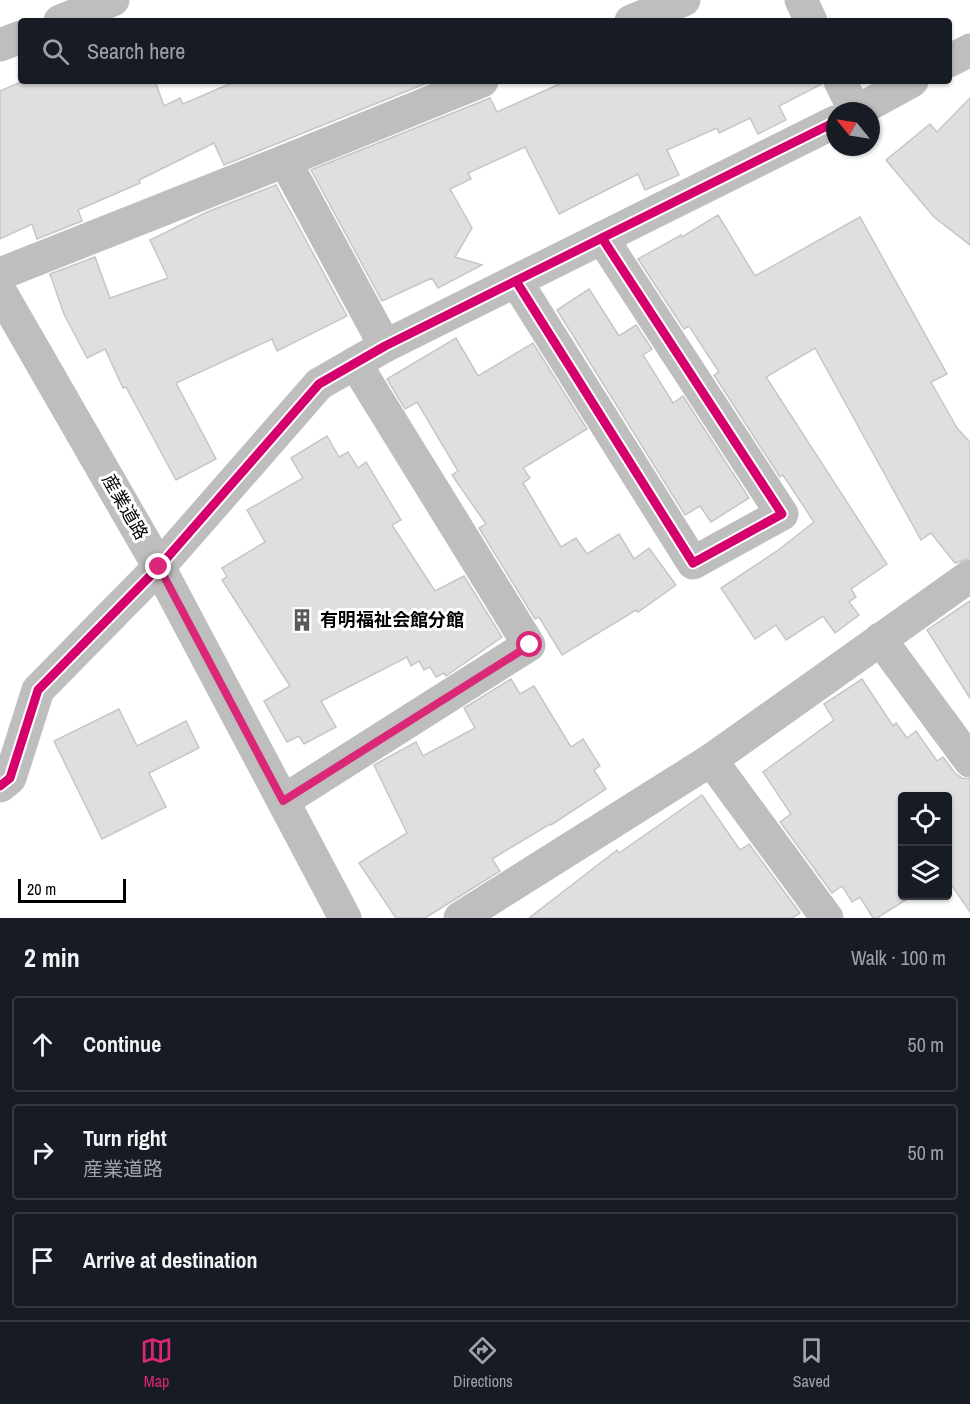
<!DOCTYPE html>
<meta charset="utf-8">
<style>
:root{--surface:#171b24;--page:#20242c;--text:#f1f3f6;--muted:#9ea1a6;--line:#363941;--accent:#db2777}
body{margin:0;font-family:"Archivo Narrow","Noto Sans JP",sans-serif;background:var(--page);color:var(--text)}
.controls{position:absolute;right:18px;bottom:18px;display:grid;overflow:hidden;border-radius:6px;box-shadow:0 2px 4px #0004}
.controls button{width:54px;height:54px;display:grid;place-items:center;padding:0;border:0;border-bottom:2px solid var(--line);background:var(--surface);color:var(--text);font:30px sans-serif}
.compass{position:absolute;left:826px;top:102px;width:54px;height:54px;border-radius:50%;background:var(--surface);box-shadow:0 2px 4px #0004;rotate:300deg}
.scale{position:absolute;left:18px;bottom:15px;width:108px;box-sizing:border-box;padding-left:6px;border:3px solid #000;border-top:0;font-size:16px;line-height:21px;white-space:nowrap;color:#000;-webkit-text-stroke:4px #fff;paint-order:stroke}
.stop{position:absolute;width:18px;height:18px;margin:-14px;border:4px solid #db2777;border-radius:50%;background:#fff}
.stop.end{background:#db2777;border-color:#fff;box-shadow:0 2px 6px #0008}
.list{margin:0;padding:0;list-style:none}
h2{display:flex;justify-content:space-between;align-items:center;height:78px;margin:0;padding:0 24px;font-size:26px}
h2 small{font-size:20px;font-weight:400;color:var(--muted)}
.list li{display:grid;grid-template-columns:39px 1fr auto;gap:18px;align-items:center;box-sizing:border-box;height:96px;margin:0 12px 12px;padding:0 12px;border:2px solid var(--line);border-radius:6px}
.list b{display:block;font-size:22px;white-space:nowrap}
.list p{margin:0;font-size:20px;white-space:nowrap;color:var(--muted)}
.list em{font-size:20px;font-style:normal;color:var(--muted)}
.icon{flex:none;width:33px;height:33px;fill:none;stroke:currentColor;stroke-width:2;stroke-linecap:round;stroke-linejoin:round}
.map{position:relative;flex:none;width:970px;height:918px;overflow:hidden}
.search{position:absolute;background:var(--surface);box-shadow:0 2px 4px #0004;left:18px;right:18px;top:18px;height:66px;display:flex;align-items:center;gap:15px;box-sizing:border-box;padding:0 21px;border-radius:6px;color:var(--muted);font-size:22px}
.sheet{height:402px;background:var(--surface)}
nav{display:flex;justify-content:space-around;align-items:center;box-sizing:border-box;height:84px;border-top:2px solid var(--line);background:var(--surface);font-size:16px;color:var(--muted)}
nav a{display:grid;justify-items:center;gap:3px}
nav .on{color:var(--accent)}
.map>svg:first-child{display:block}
</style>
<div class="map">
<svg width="970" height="918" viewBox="0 0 970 918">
<rect width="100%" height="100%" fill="#fff"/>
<!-- building -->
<g fill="#dfdfdf" stroke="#c6c6c6" stroke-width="1.5">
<polygon points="23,81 155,81 164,106 180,98 183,104 236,81 432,81 224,165 214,143 139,180 140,183 78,210 82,221 37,239 32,224 0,239 0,91"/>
<polygon points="566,81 821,81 822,84 779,106 786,120 758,134 750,118 719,133 717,128 667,150 679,175 645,190 638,174 559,214 525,147 468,173 471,179 450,189 472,228 455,257 482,265 438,288 432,278 382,301 311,170 490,98 497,112"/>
<polygon points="970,98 970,245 934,217 886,160 930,124 937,132"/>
<polygon points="276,185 347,316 277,351 272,339 176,383 216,459 176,480 126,387 123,388 105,349 87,358 64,314 50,274 95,257 110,298 168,278 150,240 207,212"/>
<polygon points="718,215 755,276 860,217 947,374 931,382 957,428 970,442 970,558 955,563 931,533 921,540 815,348 766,377 887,564 851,589 856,597 849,602 859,615 835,633 823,616 786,640 776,625 755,639 721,588 777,551 814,522 783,475 780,477 714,375 719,372 689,326 684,329 638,259 681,235 682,237"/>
<polygon points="589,289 619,336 636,325 652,349 643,355 673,403 683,396 749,498 711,522 700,506 685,515 557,310"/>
<polygon points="456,338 478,376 533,343 587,429 523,468 530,478 523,483 561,547 576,538 587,554 619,534 634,559 649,548 676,585 638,612 636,610 562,655 539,617 535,619 479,528 486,524 452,475 458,471 417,402 405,409 387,379"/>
<polygon points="327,436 339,457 348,452 358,468 366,462 401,520 392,525 435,591 464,576 502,637 446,676 444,673 436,677 430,667 424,670 419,661 411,666 407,657 321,701 336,727 304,744 299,736 287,742 264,701 290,686 222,580 227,577 222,568 265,542 247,510 303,478 291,458"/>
<polygon points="970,601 970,698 927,630"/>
<polygon points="511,679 520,694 534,686 571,747 583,739 600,766 594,770 606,789 551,825 550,824 492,859 500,871 449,903 425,918 396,918 359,863 407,833 374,765 416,742 423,756 475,728 464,708"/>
<polygon points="862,679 893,726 896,723 907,738 916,731 937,761 943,757 955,773 962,778 970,779 970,912 948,880 948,796 903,796 903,896 912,896 877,918 873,918 860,897 852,902 842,886 832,893 780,822 791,814 763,772 834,720 824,704"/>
<polygon points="119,709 137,746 186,721 199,748 149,773 166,807 102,839 54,741"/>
<polygon points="702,795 740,850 749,844 800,913 792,918 529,918 617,850 619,853"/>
</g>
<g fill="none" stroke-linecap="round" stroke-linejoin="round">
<!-- minor -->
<g stroke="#bebebe" stroke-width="33">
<polyline points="801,0 811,21"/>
<polyline points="60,21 113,0"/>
<polyline points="631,21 684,0"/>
<polyline points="0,45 21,37"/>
<polyline points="949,61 970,50"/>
<polyline points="840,81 855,111"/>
<polyline points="857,111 912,81"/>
<polyline points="0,274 285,161"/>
<polyline points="516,281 693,563 782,514 602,238"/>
<polyline points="0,291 159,567 345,918"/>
<polyline points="385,346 285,161 482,81"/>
<polyline points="880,639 970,761"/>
<polyline points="711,760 827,918"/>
<polyline points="0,786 10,778 38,690 159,567 319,384 385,346 835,122"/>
<polyline points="283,801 529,645 355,363"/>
<polyline points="460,918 711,760 970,576"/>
</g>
<!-- cycleway casing -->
<g stroke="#fff" stroke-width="13">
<g id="cycleway">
<polyline points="516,281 693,563 782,514 602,238"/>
<polyline points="0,786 10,778 38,690 159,567 319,384 385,346 835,122"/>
</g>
</g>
<!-- cycleway -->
<use href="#cycleway" stroke="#d6006c" stroke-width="9"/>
</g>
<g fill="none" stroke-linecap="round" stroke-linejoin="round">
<!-- route -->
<polyline stroke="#db2777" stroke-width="8" points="159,567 283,801 530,645"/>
</g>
<!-- icons -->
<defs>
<g id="building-bare" transform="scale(1.8)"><path d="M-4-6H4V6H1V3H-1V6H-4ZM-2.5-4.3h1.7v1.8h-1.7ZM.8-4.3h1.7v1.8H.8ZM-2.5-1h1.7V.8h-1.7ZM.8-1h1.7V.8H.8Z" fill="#595959" stroke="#fff" stroke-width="2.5" paint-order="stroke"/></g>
</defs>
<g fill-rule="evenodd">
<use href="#building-bare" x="302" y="620"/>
</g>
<g text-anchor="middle" stroke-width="6" stroke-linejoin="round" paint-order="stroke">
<!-- street labels -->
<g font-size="18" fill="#000" stroke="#fff">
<text transform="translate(125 507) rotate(60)" y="6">産業道路</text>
</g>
<!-- poi labels -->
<g font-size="18" font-weight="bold" fill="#000" stroke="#fff" text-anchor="start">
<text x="320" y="626">有明福祉会館分館</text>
</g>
</g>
</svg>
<div class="controls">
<button><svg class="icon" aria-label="locate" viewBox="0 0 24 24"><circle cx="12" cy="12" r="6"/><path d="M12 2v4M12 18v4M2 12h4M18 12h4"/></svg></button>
<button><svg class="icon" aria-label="layers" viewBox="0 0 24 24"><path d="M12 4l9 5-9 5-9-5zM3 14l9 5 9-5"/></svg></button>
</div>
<svg class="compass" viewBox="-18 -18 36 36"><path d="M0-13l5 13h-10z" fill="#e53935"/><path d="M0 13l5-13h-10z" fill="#9ea1a6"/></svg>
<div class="scale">20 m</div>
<div class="stop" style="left:530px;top:645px"></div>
<div class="stop end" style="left:159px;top:567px"></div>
<div class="search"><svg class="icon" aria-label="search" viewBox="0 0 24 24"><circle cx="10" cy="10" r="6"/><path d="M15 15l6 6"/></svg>Search here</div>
</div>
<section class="sheet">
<h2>2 min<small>Walk · 100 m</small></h2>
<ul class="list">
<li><svg class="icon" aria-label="ahead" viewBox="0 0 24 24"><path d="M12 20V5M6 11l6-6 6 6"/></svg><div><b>Continue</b></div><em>50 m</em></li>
<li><svg class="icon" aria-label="right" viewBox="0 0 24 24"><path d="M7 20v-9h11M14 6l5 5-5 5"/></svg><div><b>Turn right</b><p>産業道路</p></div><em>50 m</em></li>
<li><svg class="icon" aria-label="arrive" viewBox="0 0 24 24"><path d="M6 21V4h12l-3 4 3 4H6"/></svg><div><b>Arrive at destination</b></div></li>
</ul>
</section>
<nav>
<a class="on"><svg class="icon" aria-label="map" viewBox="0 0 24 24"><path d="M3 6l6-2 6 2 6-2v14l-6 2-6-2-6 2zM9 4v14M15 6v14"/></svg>Map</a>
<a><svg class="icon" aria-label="directions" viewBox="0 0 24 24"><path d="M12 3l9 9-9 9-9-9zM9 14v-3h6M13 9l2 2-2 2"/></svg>Directions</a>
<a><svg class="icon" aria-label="saved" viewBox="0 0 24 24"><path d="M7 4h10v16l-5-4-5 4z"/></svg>Saved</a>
</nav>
